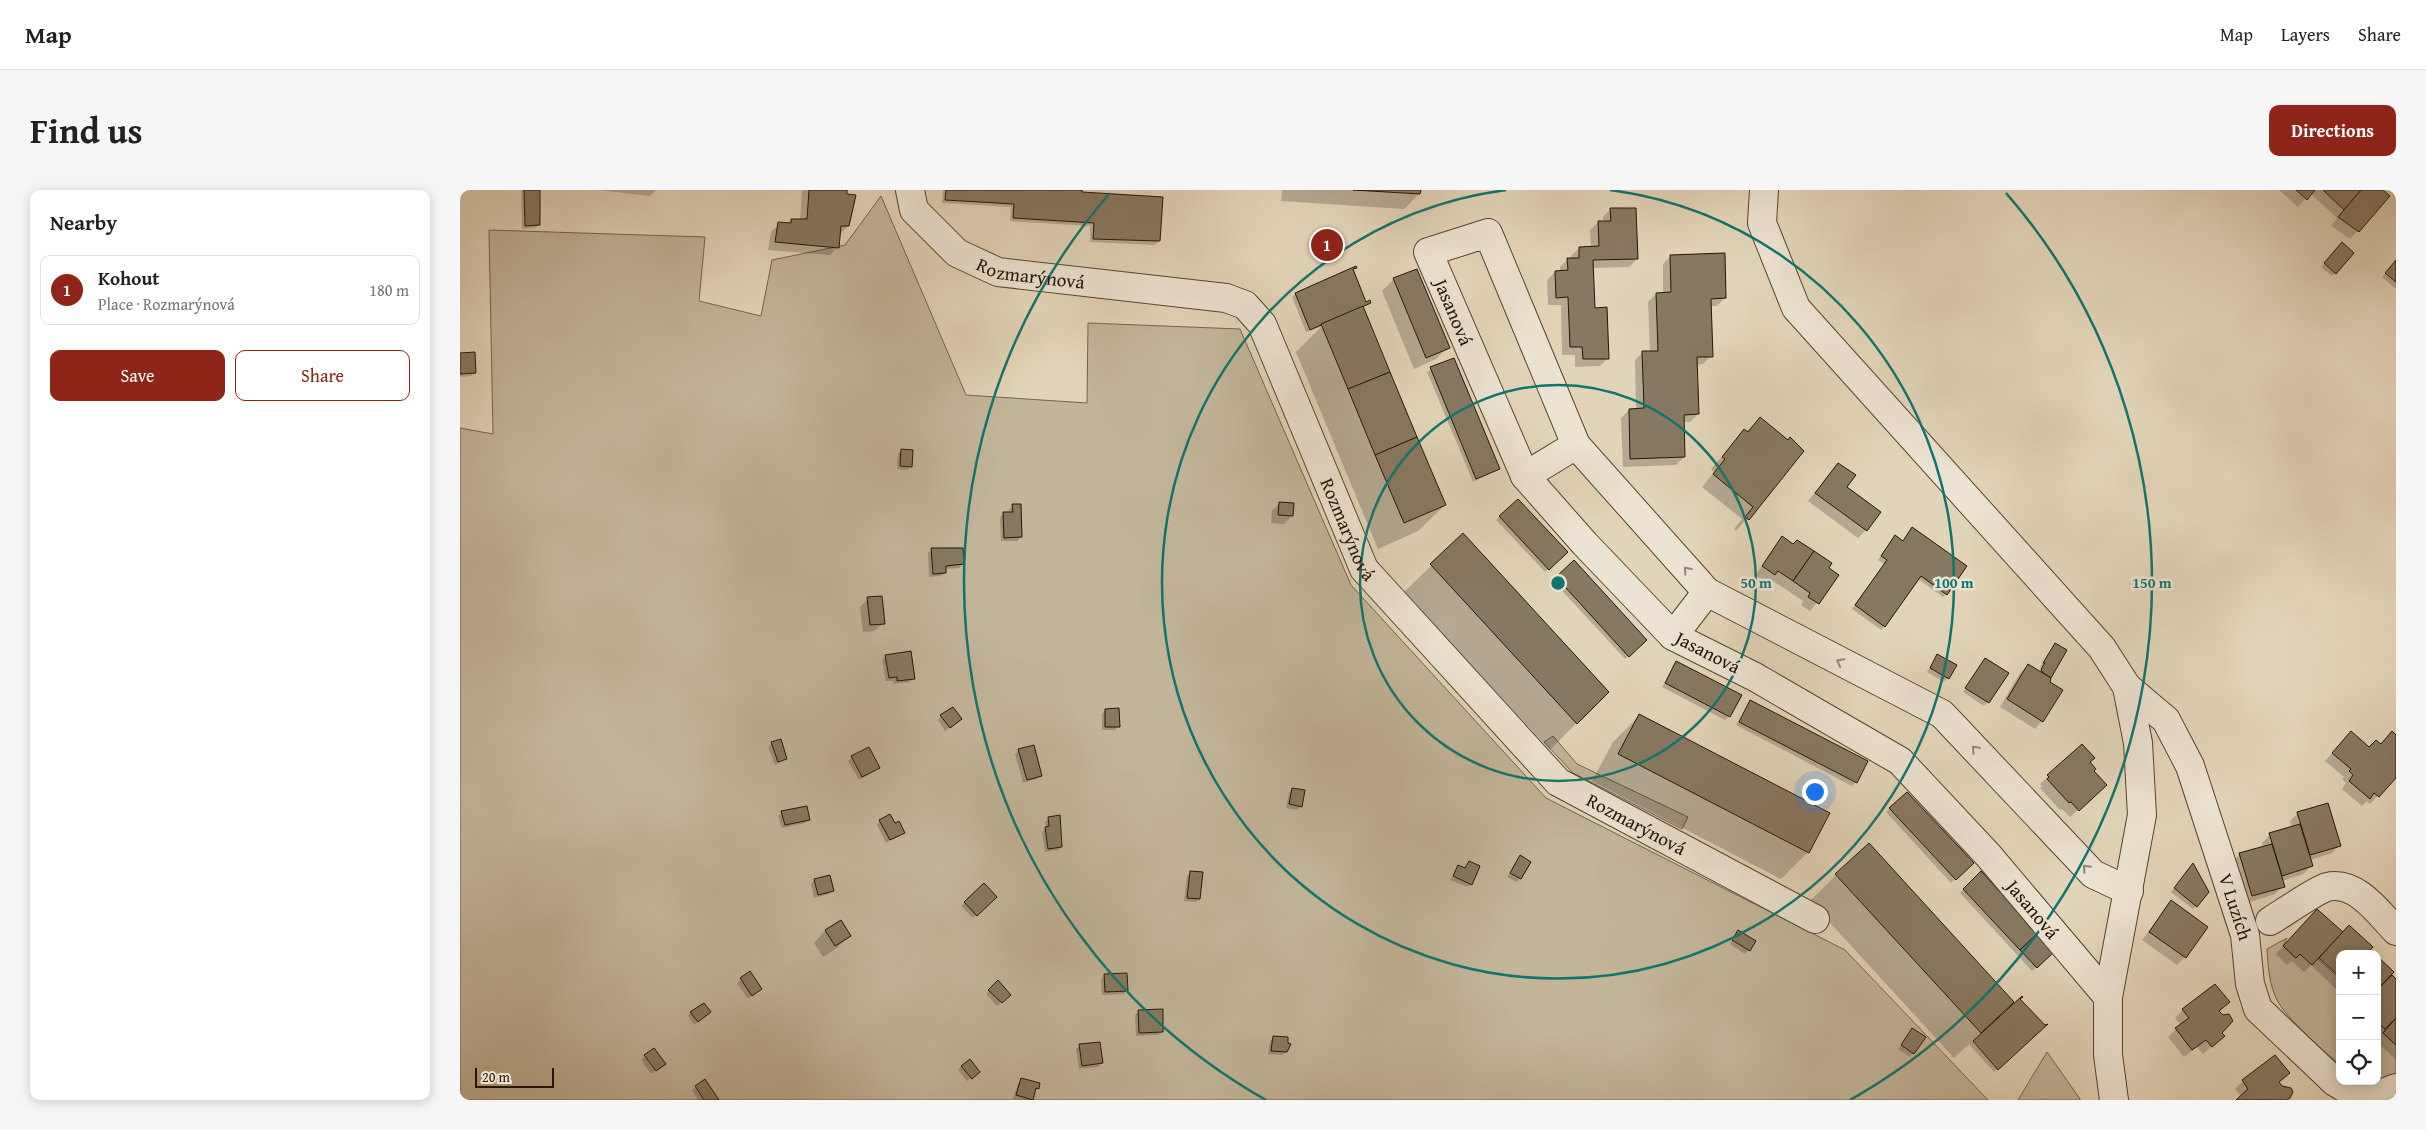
<!DOCTYPE html>
<meta charset="utf-8">
<style>
:root{--surface:#fff;--page:#f6f6f6;--text:#222;--muted:#767676;--line:#e0e0e0;--accent:#8f2418}
body{margin:0;font-family:"Gentium Book Plus",serif;background:var(--page);color:var(--text)}
.controls{position:absolute;right:15px;bottom:15px;display:grid;overflow:hidden;border-radius:10px;box-shadow:0 2px 12px #0003}
.controls button{width:45px;height:45px;display:grid;place-items:center;padding:0;border:0;border-bottom:1px solid var(--line);background:var(--surface);color:var(--text);font:25px sans-serif}
.scale{position:absolute;left:15px;bottom:12px;width:79px;box-sizing:border-box;padding-left:5px;border:2px solid #261503;border-top:0;font-size:14px;line-height:18px;white-space:nowrap;color:#261503;-webkit-text-stroke:4px #ede3d2;paint-order:stroke}
.you{position:absolute;left:1354px;top:601px;width:18px;height:18px;margin:-12px;border:4px solid #fff;border-radius:50%;background:#1a73e8;box-shadow:0 0 0 8px #1a73e833}
.badge{display:grid;place-items:center;width:32px;height:32px;border-radius:50%;background:var(--accent);color:#fff;font-size:16px;font-weight:700}
.pin{position:absolute;translate:-50% -50%;border:2px solid #fff;box-shadow:0 1px 5px #0006}
.list{margin:0;padding:0;list-style:none}
h2{display:flex;justify-content:space-between;align-items:center;height:65px;margin:0;padding:0 20px;font-size:21px}
h2 small{font-size:16px;font-weight:400;color:var(--muted)}
.list li{display:grid;grid-template-columns:32px 1fr auto;gap:15px;align-items:center;box-sizing:border-box;height:70px;margin:0 10px 10px;padding:0 10px;border:1px solid var(--line);border-radius:10px}
.list b{display:block;font-size:19px;white-space:nowrap}
.list p{margin:0;font-size:16px;white-space:nowrap;color:var(--muted)}
.list em{font-size:16px;font-style:normal;color:var(--muted)}
.actions{display:flex;gap:10px;padding:15px 20px}
.actions a{flex:1;padding:11px 0;border:1px solid var(--accent);border-radius:10px;text-align:center;font-size:18px;color:var(--accent)}
.actions .main{background:var(--accent);color:#fff}
.icon{flex:none;width:28px;height:28px;fill:none;stroke:currentColor;stroke-width:2;stroke-linecap:round;stroke-linejoin:round}
.map{position:relative;flex:none;width:1936px;height:910px;overflow:hidden;border-radius:10px}
header{display:flex;align-items:center;gap:30px;box-sizing:border-box;height:70px;padding:0 25px;background:var(--surface);border-bottom:1px solid var(--line)}
header strong{font-size:24px}
nav{display:flex;gap:28px;margin-inline-start:auto;font-size:18px}
.intro{display:flex;align-items:center;justify-content:space-between;box-sizing:border-box;height:120px;padding:0 30px}
h1{margin:0;font-size:35px}
.button{padding:12px 22px;border-radius:10px;background:var(--accent);color:#fff;font-size:18px;font-weight:700}
main{display:flex;gap:30px;padding:0 30px}
aside{flex:1;background:var(--surface);border-radius:10px;box-shadow:0 2px 12px #0003}
.map>svg:first-child{display:block}
</style>
<header>
<strong>Map</strong>
<nav><a>Map</a><a>Layers</a><a>Share</a></nav>
</header>
<div class="intro"><h1>Find us</h1><a class="button">Directions</a></div>
<main>
<aside>
<h2>Nearby<small></small></h2>
<ul class="list">
<li><span class="badge">1</span><div><b>Kohout</b><p>Place · Rozmarýnová</p></div><em>180 m</em></li>
</ul>
<div class="actions"><a class="main">Save</a><a>Share</a></div>
</aside>
<div class="map">
<svg width="1936" height="910" viewBox="0 0 1936 910">
<rect width="100%" height="100%" fill="#e3d4b9"/>
<filter id="stains"><feTurbulence type="fractalNoise" baseFrequency=".004" numOctaves="4"/><feColorMatrix values="0 0 0 0 .2 0 0 0 0 .09 0 0 0 0 .02 0 0 0 .5 -.17"/></filter>
<radialGradient id="worn" r=".72"><stop offset=".6" stop-color="#630" stop-opacity="0"/><stop offset="1" stop-color="#630" stop-opacity=".3"/></radialGradient>
<!-- green -->
<g fill="#c3b49a" stroke="#74644e">
<polygon points="421,6 506,205 627,213 628,133 780,139 891,395 1086,608 1385,760 1528,910 0,910 0,238 33,244 29,40 245,47 239,111 301,126 312,70 385,55"/>
<polygon points="1093,546 1117,574 1228,627 1222,639 1113,583 1084,552"/>
<path d="M1827,748l-4,8 13,12 4,-4 18,5 22,20v86c-18,-16 -54,-46 -64,-67 -7,-16 -8,-32 -9,-49z"/>
<polygon points="1917,832 1925,839 1923,843 1936,855 1936,883 1928,889 1917,890"/>
<polygon points="1587,862 1620,909 1620,910 1558,910"/>
</g>
<!-- shadow -->
<g fill="#0003">
<polygon points="61,0 79,0 79,34 75,38 62,39"/>
<polygon points="138,0 196,0 190,6"/>
<polygon points="342,0 386,0 386,5 395,6 388,36 380,44 378,57 370,65 308,60 311,42 319,34 327,34 331,30 340,30"/>
<polygon points="483,0 621,0 621,3 699,51 695,55 630,52 630,36 550,31 551,17 482,13"/>
<polygon points="822,0 959,0 959,4 944,19 821,11"/>
<polygon points="1819,0 1922,0 1928,6 1890,49 1871,36 1877,28 1850,3 1838,17"/>
<polygon points="1151,19 1177,69 1169,77 1132,78 1134,119 1148,168 1140,176 1115,177 1115,165 1102,165 1101,115 1088,115 1087,90 1095,82 1100,82 1100,77 1108,69 1111,69 1111,66 1119,58 1131,58 1130,40 1138,32 1143,32 1143,27"/>
<polygon points="1878,58 1875,83 1872,86 1861,77"/>
<polygon points="1211,66 1265,108 1257,116 1250,116 1251,166 1243,174 1236,175 1238,224 1230,232 1223,232 1224,267 1216,275 1163,277 1161,228 1169,220 1176,220 1175,170 1183,162 1190,162 1188,112 1196,104 1203,104 1203,74"/>
<polygon points="1936,71 1936,99 1922,87"/>
<polygon points="934,89 988,157 976,169 954,179 922,101"/>
<polygon points="836,104 902,117 985,315 958,341 918,359 836,162 862,136 846,142 832,107"/>
<polygon points="0,164 15,183 11,186 0,187"/>
<polygon points="993,169 1039,279 1013,292 967,182"/>
<polygon points="1300,229 1343,261 1276,341 1274,339 1282,329 1242,297 1254,282 1251,279 1273,253"/>
<polygon points="441,260 451,276 447,280 437,279 438,264"/>
<polygon points="1378,274 1385,297 1406,340 1398,348 1348,311"/>
<polygon points="1058,310 1106,362 1085,382 1036,330"/>
<polygon points="820,313 832,326 824,334 811,333 812,321"/>
<polygon points="553,316 561,347 557,351 541,351 540,327 544,323 549,323 549,319"/>
<polygon points="1449,343 1486,404 1483,407 1458,389 1421,440 1392,419 1424,374 1418,370 1432,350 1442,352"/>
<polygon points="1003,345 1147,502 1090,560 944,402"/>
<polygon points="1322,348 1378,386 1350,421 1341,415 1343,411 1310,389 1306,392 1295,385"/>
<polygon points="472,360 503,374 499,378 485,379 485,383 481,386 469,387 468,363"/>
<polygon points="1114,372 1186,450 1165,469 1093,391"/>
<polygon points="408,409 423,433 415,441 403,442 400,417"/>
<polygon points="1595,454 1606,460 1590,488 1582,531 1575,539 1540,517 1560,483 1568,475 1580,483 1582,477 1580,477"/>
<polygon points="1477,466 1495,476 1484,492 1467,482"/>
<polygon points="426,467 454,488 450,492 434,494 433,491 426,491 422,470"/>
<polygon points="1525,469 1528,512 1524,516 1503,502"/>
<polygon points="1217,473 1269,526 1265,530 1202,497"/>
<polygon points="1290,511 1396,592 1392,596 1276,535"/>
<polygon points="645,520 658,536 655,540 642,540 642,524"/>
<polygon points="481,526 501,529 485,541 478,530"/>
<polygon points="1179,526 1368,624 1348,662 1321,689 1132,591 1153,552"/>
<polygon points="1932,542 1936,546 1936,586 1910,614 1907,611 1902,616 1882,599 1886,593 1882,589 1884,587 1865,571 1883,551 1909,559 1920,555"/>
<polygon points="312,553 326,569 315,575 308,557"/>
<polygon points="1622,555 1633,581 1638,603 1610,627 1602,619 1600,620 1580,598 1582,596 1580,594"/>
<polygon points="559,560 581,586 577,589 563,593 555,564"/>
<polygon points="392,567 419,578 399,590 388,571"/>
<polygon points="833,599 841,616 837,620 826,618 829,603"/>
<polygon points="1447,603 1512,673 1491,693 1426,622"/>
<polygon points="322,623 349,629 345,633 322,638 318,626"/>
<polygon points="1838,623 1880,655 1872,663 1850,670 1851,676 1843,684 1822,691 1823,696 1815,704 1784,714 1772,672 1780,664 1804,658 1802,653 1810,645 1832,638 1830,631"/>
<polygon points="589,628 601,657 597,660 585,662 582,642 586,638 585,632"/>
<polygon points="420,631 435,635 443,642 426,653 417,635"/>
<polygon points="1060,667 1060,688 1057,692 1047,687"/>
<polygon points="1009,672 1011,694 1008,697 990,690 998,677 1004,679"/>
<polygon points="1730,679 1736,716 1733,719 1711,702"/>
<polygon points="731,683 739,708 736,712 724,711 727,686"/>
<polygon points="1521,683 1594,761 1572,781 1500,703"/>
<polygon points="1376,685 1538,829 1584,837 1534,882 1509,854 1494,868 1350,711"/>
<polygon points="354,690 373,700 369,704 354,708 351,694"/>
<polygon points="524,695 536,707 513,728 501,716"/>
<polygon points="1711,712 1725,767 1717,775 1682,750"/>
<polygon points="1850,728 1882,743 1913,764 1880,764 1880,803 1851,775 1844,782 1832,771 1827,775 1816,764"/>
<polygon points="380,732 389,746 377,758 363,767 354,753 365,741"/>
<polygon points="1275,745 1289,760 1285,764 1270,754"/>
<polygon points="1917,767 1936,790 1936,870 1917,852"/>
<polygon points="290,783 296,802 288,809 277,793"/>
<polygon points="645,786 666,801 663,804 642,805 641,789"/>
<polygon points="538,792 549,805 537,816 526,804"/>
<polygon points="1723,820 1758,822 1761,843 1763,846 1743,864 1737,857 1724,867 1708,847 1721,835 1715,828"/>
<polygon points="679,821 702,841 698,845 676,846 675,825"/>
<polygon points="231,823 246,825 234,835 228,826"/>
<polygon points="1452,840 1453,863 1450,867 1438,859"/>
<polygon points="814,847 826,862 822,865 808,864 810,851"/>
<polygon points="620,856 642,873 638,877 619,879 616,859"/>
<polygon points="194,860 200,878 191,884 181,870"/>
<polygon points="502,876 519,882 507,891 498,880"/>
<polygon points="562,889 579,894 571,910 553,909 558,893"/>
<polygon points="245,890 257,910 238,910 232,900"/>
<polygon points="1783,891 1818,893 1826,910 1777,910 1781,907 1775,899"/>
</g>
<!-- building -->
<g fill="#887862" stroke="#261503">
<polygon points="64,0 80,0 80,35 65,36"/>
<polygon points="349,0 387,0 387,4 396,5 389,36 381,36 379,58 315,52 318,32 331,33 331,29 347,29"/>
<polygon points="486,0 622,0 622,2 703,7 700,51 633,49 634,33 553,28 554,14 485,10"/>
<polygon points="893,0 961,0 960,4"/>
<polygon points="1836,0 1855,0 1847,10"/>
<polygon points="1863,0 1901,0 1884,20"/>
<polygon points="1901,0 1923,0 1930,6 1899,42 1878,27"/>
<polygon points="1150,18 1176,18 1178,69 1133,70 1135,118 1147,117 1149,169 1123,169 1122,157 1110,157 1108,107 1096,108 1095,81 1108,80 1107,68 1119,68 1119,57 1139,56 1138,31 1151,31"/>
<polygon points="1882,52 1894,63 1876,84 1864,73"/>
<polygon points="1265,63 1266,108 1251,109 1253,167 1237,167 1239,224 1224,225 1225,267 1170,269 1169,219 1184,218 1182,161 1198,161 1196,103 1211,102 1210,65"/>
<polygon points="1936,70 1936,92 1925,83"/>
<polygon points="896,76 897,78 893,79 906,112 910,110 911,113 850,140 835,103"/>
<polygon points="957,79 990,158 966,168 933,88"/>
<polygon points="903,116 930,182 888,199 861,134"/>
<polygon points="15,162 16,183 0,184 0,163"/>
<polygon points="994,168 1040,279 1016,289 970,177"/>
<polygon points="930,182 957,247 915,265 888,199"/>
<polygon points="1300,227 1328,250 1330,247 1344,261 1289,330 1285,327 1293,317 1253,284 1265,269 1262,267 1284,239 1288,242"/>
<polygon points="957,247 986,315 944,333 915,265"/>
<polygon points="441,259 453,260 452,277 440,276"/>
<polygon points="1378,273 1396,285 1387,297 1421,322 1407,341 1355,303"/>
<polygon points="1058,309 1108,362 1089,380 1039,326"/>
<polygon points="819,312 834,313 833,326 818,325"/>
<polygon points="552,314 561,314 562,347 544,348 543,322 553,322"/>
<polygon points="1452,337 1507,376 1487,405 1461,386 1425,437 1395,415 1427,370 1421,366 1435,345 1443,351"/>
<polygon points="1003,343 1149,502 1117,534 970,374"/>
<polygon points="1322,346 1333,354 1337,350 1354,361 1333,391 1318,381 1315,385 1302,376"/>
<polygon points="471,358 503,358 504,374 486,376 486,383 473,384"/>
<polygon points="1354,361 1372,373 1369,378 1379,385 1359,414 1348,407 1350,403 1333,391"/>
<polygon points="1114,370 1187,450 1169,467 1096,387"/>
<polygon points="422,406 425,434 410,435 407,407"/>
<polygon points="1595,453 1607,460 1591,488 1582,482 1581,479 1585,473 1583,473"/>
<polygon points="451,461 455,489 437,491 437,487 429,488 425,465"/>
<polygon points="1477,464 1497,475 1489,489 1470,478"/>
<polygon points="1525,468 1549,483 1529,513 1505,498"/>
<polygon points="1216,471 1282,505 1270,527 1205,493"/>
<polygon points="1568,474 1591,488 1590,492 1603,500 1583,532 1547,509"/>
<polygon points="1290,510 1408,571 1397,593 1279,532"/>
<polygon points="493,517 502,529 490,538 480,525"/>
<polygon points="659,518 660,537 645,537 645,519"/>
<polygon points="1179,524 1370,623 1349,663 1158,564"/>
<polygon points="1891,541 1909,557 1916,550 1921,554 1932,541 1936,545 1936,588 1919,607 1914,603 1910,609 1889,591 1893,585 1889,581 1891,579 1872,563"/>
<polygon points="321,549 327,569 318,572 311,552"/>
<polygon points="1622,554 1635,568 1630,572 1636,579 1634,581 1647,595 1619,621 1611,612 1609,613 1587,589 1589,587 1587,585"/>
<polygon points="574,555 582,586 567,590 558,559"/>
<polygon points="409,557 420,578 402,587 391,566"/>
<polygon points="832,598 845,600 842,617 829,614"/>
<polygon points="1447,602 1514,673 1496,690 1429,618"/>
<polygon points="1868,613 1881,656 1850,665 1837,622"/>
<polygon points="347,616 350,630 325,635 321,621"/>
<polygon points="430,624 435,633 439,631 445,643 430,650 419,630"/>
<polygon points="600,625 602,657 588,659 585,637 589,636 588,627"/>
<polygon points="1840,634 1853,676 1822,686 1809,643"/>
<polygon points="1409,653 1554,812 1521,843 1375,684"/>
<polygon points="1812,654 1825,697 1792,706 1779,663"/>
<polygon points="1060,665 1071,672 1061,689 1050,683"/>
<polygon points="1009,671 1020,676 1012,695 993,686 998,675 1005,678"/>
<polygon points="1733,673 1749,702 1737,717 1714,698"/>
<polygon points="730,681 743,682 740,709 727,708"/>
<polygon points="1521,681 1578,743 1560,760 1503,699"/>
<polygon points="370,685 374,701 358,705 354,689"/>
<polygon points="524,693 537,707 517,726 504,712"/>
<polygon points="1711,710 1748,737 1726,768 1689,742"/>
<polygon points="1857,719 1883,742 1852,775 1840,764 1836,768 1823,756"/>
<polygon points="381,730 391,746 375,756 365,740"/>
<polygon points="1889,735 1913,757 1907,764 1880,764 1880,787 1859,768"/>
<polygon points="1278,740 1296,751 1290,761 1272,750"/>
<polygon points="1578,743 1595,761 1577,778 1560,760"/>
<polygon points="1917,766 1934,782 1917,800"/>
<polygon points="290,781 302,799 292,806 280,788"/>
<polygon points="667,783 668,801 645,802 644,784"/>
<polygon points="1932,785 1936,789 1936,828 1925,839 1917,832 1917,800"/>
<polygon points="538,790 551,805 542,813 528,800"/>
<polygon points="1755,794 1770,812 1759,821 1763,825 1769,824 1773,831 1762,843 1765,846 1752,857 1746,850 1732,860 1715,838 1729,828 1722,819"/>
<polygon points="1562,806 1563,807 1560,809 1585,835 1588,834 1538,880 1513,851"/>
<polygon points="244,813 251,822 238,832 230,822"/>
<polygon points="703,819 703,842 679,843 678,820"/>
<polygon points="1936,828 1936,855 1923,843"/>
<polygon points="1452,838 1466,847 1454,864 1441,855"/>
<polygon points="813,846 828,847 828,853 831,854 827,862 811,861"/>
<polygon points="640,852 643,873 622,876 619,854"/>
<polygon points="194,858 206,874 196,881 184,865"/>
<polygon points="1815,865 1830,883 1819,892 1822,896 1831,898 1833,902 1830,908 1827,910 1776,910 1788,899 1782,890"/>
<polygon points="510,869 520,882 512,889 501,876"/>
<polygon points="561,888 580,893 579,899 576,898 573,910 556,905"/>
<polygon points="245,889 259,910 244,910 235,896"/>
</g>
<g fill="none" stroke-linecap="round" stroke-linejoin="round">
<!-- minor casing -->
<g stroke="#554530" stroke-width="30">
<g id="minor">
<path id="s1" d="M450,0l4,20 43,43 41,19 228,26 19,7 17,19 102,245 194,213 257,137"/>
<polyline points="1304,0 1302,33 1336,118 1642,458 1667,497 1678,553 1682,625 1648,807 1648,865 1654,910"/>
<polyline points="1065,286 1116,255"/>
<polyline points="1213,446 1247,402"/>
<path id="s2" d="M1667,497l39,33 24,46 55,169 5,49 8,25 77,73 17,10 20,5 24,-9"/>
<path d="M1810,731c12,-7 46,-31 57,-34 29,-7 52,26 69,44"/>
<polyline points="1648,807 1528,665 1440,571 1295,487 1213,446 1125,354 1065,286 968,62 1028,43 1116,255 1247,402 1482,524 1633,684 1669,701"/>
</g>
</g>
<!-- minor -->
<use href="#minor" stroke="#ede3d2" stroke-width="28"/>
</g>
<!-- one-way arrows -->
<defs><path id="oneway-chevron" d="M-2-3.5L2.5 0L-2 3.5" fill="none" stroke-width="1.6" stroke-linecap="round" stroke-linejoin="round" transform="scale(1.25)"/></defs>
<g stroke="#938675">
<use href="#oneway-chevron" transform="translate(1227 380) rotate(-132)"/>
<use href="#oneway-chevron" transform="translate(1380 472) rotate(-152)"/>
<use href="#oneway-chevron" transform="translate(1515 559) rotate(-133)"/>
<use href="#oneway-chevron" transform="translate(1626 678) rotate(-133)"/>
</g>
<!-- distance rings -->
<g fill="none" stroke="#0f766e" stroke-width="2.5">
<circle cx="1098" cy="393" r="198"/>
<path d="M1150 0A396 396 0 1 1 1046 0"/>
<path d="M806 910A594 594 0 0 1 650 3M1546 3A594 594 0 0 1 1390 910"/>
</g>
<g text-anchor="middle" stroke-width="5" stroke-linejoin="round" paint-order="stroke">
<!-- street labels -->
<g font-size="19" fill="#261503" stroke="#ede3d2">
<text dy="7" stroke="none"><textPath href="#s1" startOffset="159">Rozmarýnová</textPath></text>
<text transform="translate(994 122) rotate(67)" y="7">Jasanová</text>
<text dy="7" stroke="none"><textPath href="#s1" startOffset="624">Rozmarýnová</textPath></text>
<text transform="translate(1248 462) rotate(27)" y="7">Jasanová</text>
<text dy="7" stroke="none"><textPath href="#s1" startOffset="1044">Rozmarýnová</textPath></text>
<text dy="7" stroke="none"><textPath href="#s2" startOffset="251">V Luzích</textPath></text>
<text transform="translate(1573 719) rotate(50)" y="7">Jasanová</text>
</g>
</g>
<circle cx="1098" cy="393" r="8" fill="#0f766e" stroke="#ede3d2" stroke-width="2.5"/>
<g font-size="15" text-anchor="middle" font-weight="bold" fill="#0f766e" stroke="#ede3d2" stroke-width="5" stroke-linejoin="round" paint-order="stroke">
<text x="1296" y="398">50 m</text>
<text x="1494" y="398">100 m</text>
<text x="1692" y="398">150 m</text>
</g>
<rect width="100%" height="100%" filter="url(#stains)"/>
<rect width="100%" height="100%" fill="url(#worn)"/>
</svg>
<div class="controls">
<button>+</button>
<button>−</button>
<button><svg class="icon" aria-label="locate" viewBox="0 0 24 24"><circle cx="12" cy="12" r="6"/><path d="M12 2v4M12 18v4M2 12h4M18 12h4"/></svg></button>
</div>
<div class="scale">20 m</div>
<div class="you"></div>
<div class="pin badge" style="left:867px;top:55px">1</div>
</div>
</main>
